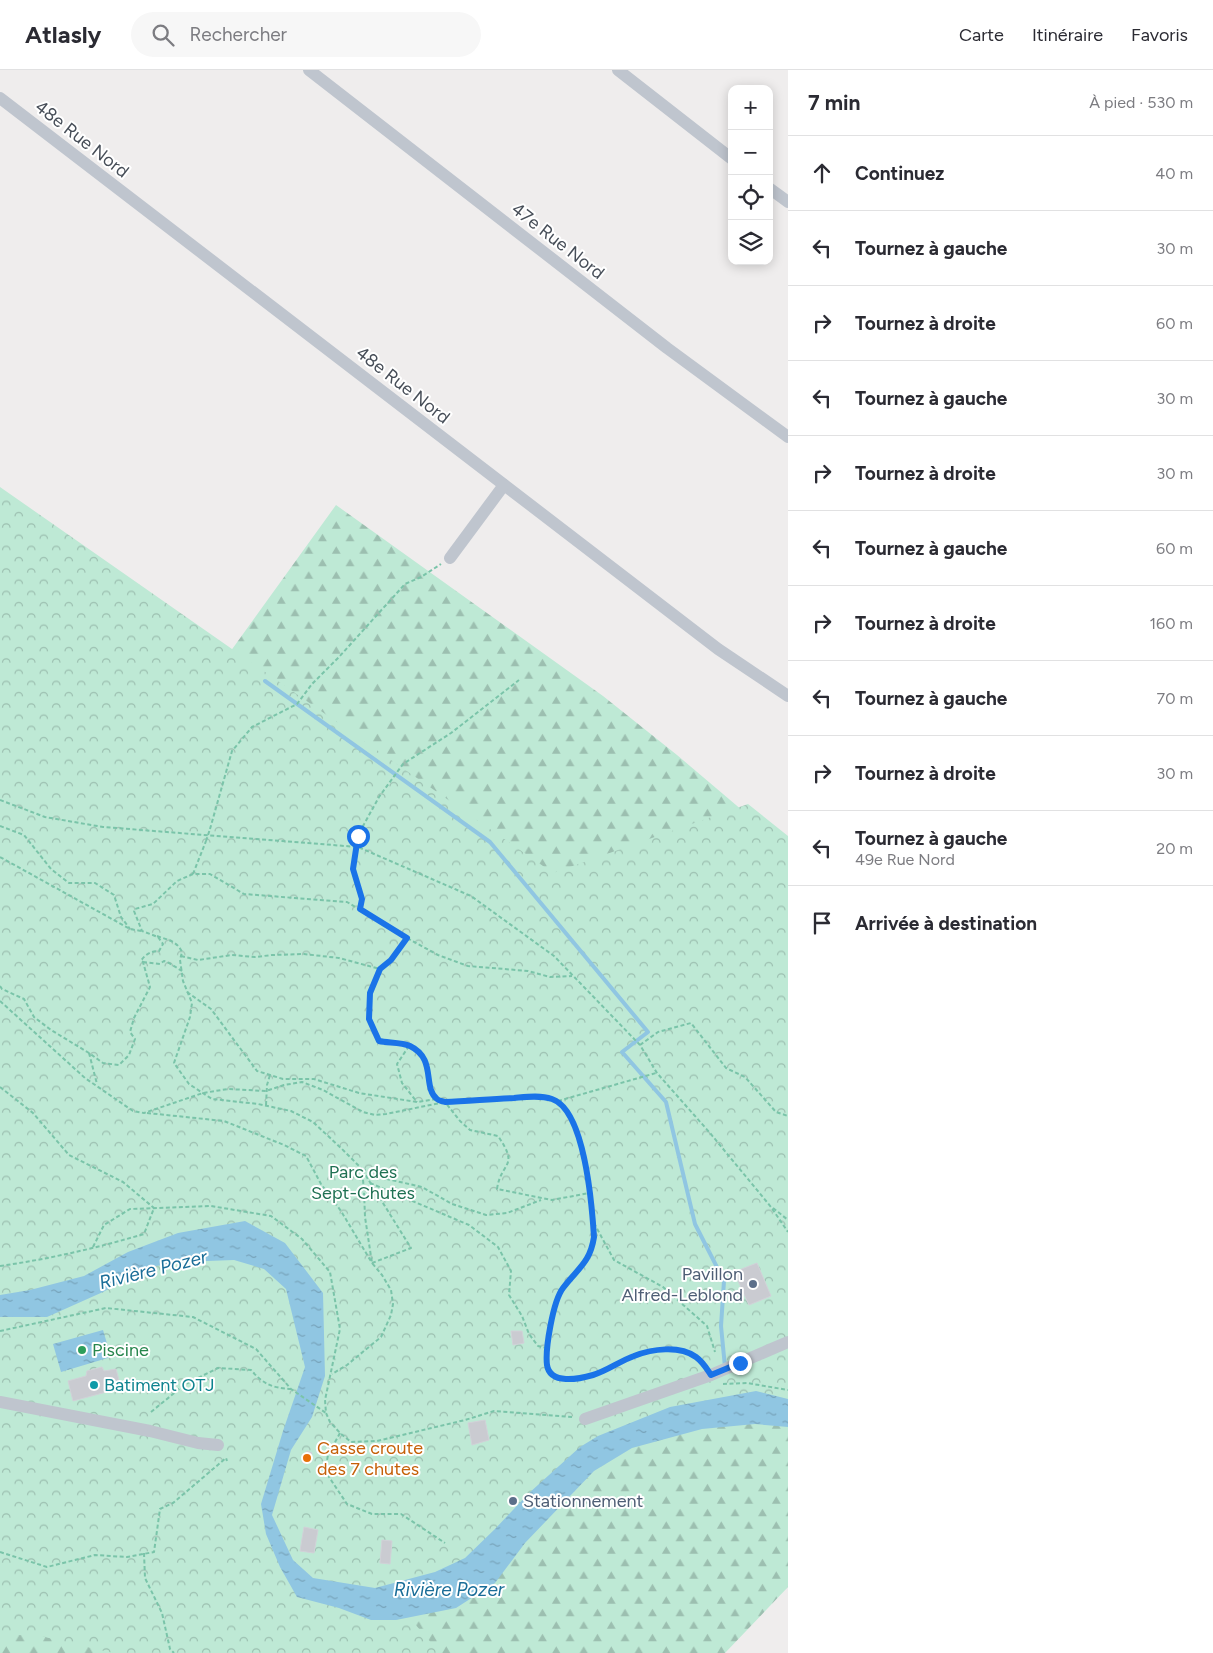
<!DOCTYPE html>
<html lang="fr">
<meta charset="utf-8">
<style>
:root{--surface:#fff;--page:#f7f7f7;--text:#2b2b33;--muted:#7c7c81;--line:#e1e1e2}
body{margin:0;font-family:Figtree,sans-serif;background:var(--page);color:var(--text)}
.controls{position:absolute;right:15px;top:15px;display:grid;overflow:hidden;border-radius:10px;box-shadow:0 2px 12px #0003}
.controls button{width:45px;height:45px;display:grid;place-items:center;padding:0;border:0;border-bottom:1px solid var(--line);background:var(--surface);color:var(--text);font:25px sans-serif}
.stop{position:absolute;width:15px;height:15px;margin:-11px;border:4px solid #1a73e8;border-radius:50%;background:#fff}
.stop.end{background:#1a73e8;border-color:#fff;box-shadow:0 1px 5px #0008}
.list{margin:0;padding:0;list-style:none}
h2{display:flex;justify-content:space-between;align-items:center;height:65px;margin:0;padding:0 20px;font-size:21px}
h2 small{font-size:16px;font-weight:400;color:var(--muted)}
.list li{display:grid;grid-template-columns:32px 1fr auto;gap:15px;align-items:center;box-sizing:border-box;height:75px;padding:0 20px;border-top:1px solid var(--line)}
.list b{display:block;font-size:19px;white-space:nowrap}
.list p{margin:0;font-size:16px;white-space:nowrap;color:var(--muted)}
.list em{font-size:16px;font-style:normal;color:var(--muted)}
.icon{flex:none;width:28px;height:28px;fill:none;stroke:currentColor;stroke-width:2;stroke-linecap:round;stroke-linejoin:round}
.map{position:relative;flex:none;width:788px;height:1583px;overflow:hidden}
header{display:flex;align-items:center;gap:30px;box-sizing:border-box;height:70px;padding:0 25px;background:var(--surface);border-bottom:1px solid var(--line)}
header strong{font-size:24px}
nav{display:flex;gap:28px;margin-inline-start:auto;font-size:18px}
.search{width:350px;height:45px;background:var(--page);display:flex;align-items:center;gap:12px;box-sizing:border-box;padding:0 18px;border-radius:28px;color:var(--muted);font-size:19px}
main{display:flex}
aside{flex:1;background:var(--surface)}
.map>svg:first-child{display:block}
</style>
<header>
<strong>Atlasly</strong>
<div class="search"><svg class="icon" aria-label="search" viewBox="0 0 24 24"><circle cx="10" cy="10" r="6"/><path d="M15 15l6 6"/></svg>Rechercher</div>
<nav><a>Carte</a><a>Itinéraire</a><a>Favoris</a></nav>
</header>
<main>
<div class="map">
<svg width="788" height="1583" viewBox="0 0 788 1583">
<defs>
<pattern id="forest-firs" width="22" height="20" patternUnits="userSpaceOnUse" patternTransform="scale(1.25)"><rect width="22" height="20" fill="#bee9d5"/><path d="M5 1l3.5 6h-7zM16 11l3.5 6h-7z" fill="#9cbfb0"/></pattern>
<pattern id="park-crowns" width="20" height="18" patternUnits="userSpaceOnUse" patternTransform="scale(1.25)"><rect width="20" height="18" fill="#bee9d5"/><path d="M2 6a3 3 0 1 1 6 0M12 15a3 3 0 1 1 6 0" fill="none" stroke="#9cbfb0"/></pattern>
<pattern id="water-ripples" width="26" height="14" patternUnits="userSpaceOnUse" patternTransform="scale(1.25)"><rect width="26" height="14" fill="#90c6e2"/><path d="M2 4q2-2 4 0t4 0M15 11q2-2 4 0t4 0" fill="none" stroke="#77a3ba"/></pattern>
</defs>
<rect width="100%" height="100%" fill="#efeded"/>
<!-- forest -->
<polygon fill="url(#forest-firs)" points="336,435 603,626 677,685 788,779 788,1517 725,1583 0,1583 0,443 225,589"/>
<!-- park -->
<polygon fill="url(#park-crowns)" points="0,417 553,803 748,734 788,766 788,1342 714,1346 595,1391 408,1546 440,1583 113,1583 36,1565 0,1565"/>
<!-- water -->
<g fill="url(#water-ripples)">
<polygon points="245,1151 285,1173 323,1223 325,1306 312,1347 291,1380 272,1445 293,1490 313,1508 375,1518 435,1502 465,1488 495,1459 528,1424 580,1377 598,1366 670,1337 756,1321 788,1329 788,1357 755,1354 702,1359 632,1378 594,1401 525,1473 495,1513 456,1538 396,1550 371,1550 339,1538 297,1527 280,1497 266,1464 261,1434 283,1361 305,1297 286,1219 264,1199 234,1190 181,1192 150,1197 103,1222 47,1247 0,1247 0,1225 30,1220 84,1206 128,1182 178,1163"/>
<polygon points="103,1260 111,1287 61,1302 53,1274"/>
</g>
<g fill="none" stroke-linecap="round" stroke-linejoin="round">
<!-- stream -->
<polyline stroke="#90c6e2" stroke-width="4" points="265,611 490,772 648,962 622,982 666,1032 695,1154 724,1211 721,1256 725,1297"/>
</g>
<!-- building -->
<g fill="#cacbd1" stroke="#d1d2d8">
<polygon points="757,1193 771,1226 749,1235 734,1202"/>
<polygon points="511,1261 522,1261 524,1273 513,1275"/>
<polygon points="102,1297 104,1301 116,1299 121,1318 73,1331 68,1311 86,1306 87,1301"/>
<polygon points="485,1350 489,1370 472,1375 468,1353"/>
<polygon points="307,1381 312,1383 307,1394 302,1392"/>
<polygon points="304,1457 318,1460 314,1483 300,1481"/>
<polygon points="382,1470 392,1471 390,1494 380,1493"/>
</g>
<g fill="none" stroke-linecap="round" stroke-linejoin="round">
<!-- path -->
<g stroke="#7ac4a9" stroke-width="2" stroke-dasharray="4 2.5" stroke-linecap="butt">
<polyline points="0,730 45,747 103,757 358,777 471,826 554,886 640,975 657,1003 710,1063 771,1137 788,1162"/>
<polyline points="0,756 24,765 51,799 69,813 95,813 114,825 121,847 130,859"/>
<polyline points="210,759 232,681 252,657 297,634 312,614 339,587 405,514 421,507 441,494"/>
<polyline points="0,787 130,859 141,861"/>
<polyline points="193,804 206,771"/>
<polyline points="360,838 362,829 353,799 357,767 379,727 403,694 451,663 519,610"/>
<path d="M157,866c11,4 20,5 25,16l-2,8 3,21 9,22 -2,14 -16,46 15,21 23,15 46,5 33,7 22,11 29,27 20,20 2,22 1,26 7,46 10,12 9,15 2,14 -2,11 -10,22 -34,28 -15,9"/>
<path d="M181,886l17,4 34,-5 23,2 17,-2 32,-1 35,4 41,11 -10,24 -1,26 10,22 30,5 14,10 5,13 2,19 7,11 8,3 15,19 10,9 28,6c22,32 3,25 -1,53l55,11 37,-7"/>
<polyline points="143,892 160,894 164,891 169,893 182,901"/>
<polyline points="380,899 391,890 406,869"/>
<path d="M0,916l2,3 22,10 10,18 17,13 38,23 14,10 16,2 10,-10 6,-16 -5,-7 4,-14 16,-31 -7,-25 -2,-1c4,-7 11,-10 18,-10l4,-7 -5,-7 -16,-6 -8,-20 1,-2 18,-5 24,-23 16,-7h17l34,20 103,8 60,36 31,17 30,11 60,5 22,6 22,-1"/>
<polyline points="187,922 211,939 257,1001 283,1009 314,1009 359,1023 417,1032 437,1029"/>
<path d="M0,931l85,77 48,33 11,2 59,-20 25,-4 38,2 18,-6 18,-3 21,8 40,22 12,3 11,-1 59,-12 99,-5c8,1 14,4 20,10 22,22 28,98 30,130 -4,28 -15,30 -31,51 -11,14 -17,56 -16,74 0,23 31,18 47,13 14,-5 27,-15 41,-20 23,-8 50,-10 68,9"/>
<polyline points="640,975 658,962 691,953 726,998 745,1007 776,1042 788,1046"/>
<polyline points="409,976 397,994 402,1013 417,1032"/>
<polyline points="89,983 97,1014"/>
<polyline points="0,1017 33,1043 69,1085 123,1112 154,1138"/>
<polyline points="558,1031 656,1003"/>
<polyline points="266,1035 267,1015 270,1005"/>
<polyline points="147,1043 224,1051 284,1075 306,1086 321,1114 341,1141 372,1193 411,1178 363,1101"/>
<polyline points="362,1099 387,1109 422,1117 452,1134 486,1145 507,1143 541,1130"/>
<polyline points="370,1113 469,1155 498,1177 511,1201 509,1225 522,1246 529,1264 538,1276 547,1278"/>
<polyline points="773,1138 788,1150"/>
<polyline points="594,1153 614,1190 663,1217 707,1256 715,1282"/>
<polyline points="93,1177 104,1155 130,1139 211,1136 271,1146 302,1169 330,1202 340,1259 325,1330 326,1343 330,1352 340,1363 351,1372 377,1371 465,1350 494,1341 572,1347"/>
<path d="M0,1196c49,-7 97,-18 144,-32l10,-26"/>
<polyline points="0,1261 106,1238 193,1247 256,1279 291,1319 326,1343"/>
<polyline points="723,1314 747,1313 788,1320"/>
<path d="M151,1342l33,-27 34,-17 33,2c12,14 21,18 40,19"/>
<polyline points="340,1363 328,1385 325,1401 347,1434 372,1444 401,1444 445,1473"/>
<polyline points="0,1482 47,1497 95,1485 127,1487 154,1482 160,1439 173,1433 226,1388 227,1391"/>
<polyline points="144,1483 145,1508 162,1543 170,1579 174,1583"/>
</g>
<!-- street -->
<g stroke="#bfc5ce" stroke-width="12">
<polyline points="309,0 667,278 788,367"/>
<polyline points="618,0 732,89"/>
<polyline points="0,28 718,579 788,626"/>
<polyline points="769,118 788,132"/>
<polyline points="450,488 504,415"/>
<polyline points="0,1332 150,1361 198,1373 218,1375"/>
<polyline points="585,1349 711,1305 788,1272"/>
</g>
<!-- path-bridge -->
<polyline stroke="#7ac4a9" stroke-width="2" stroke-dasharray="4 2.5" stroke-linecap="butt" points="206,771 210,759"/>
</g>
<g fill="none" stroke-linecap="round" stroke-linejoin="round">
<!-- route -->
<path stroke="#1a73e8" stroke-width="6" d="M358,766l-5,33 9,30 -2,10 47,29 -16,22 -11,9 -10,24 -1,26 10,22c9,2 22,1 31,5 27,13 12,41 27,53 2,2 5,2 8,3 23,-1 46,-3 69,-4 12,-1 26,-3 38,1 33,11 40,107 42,138 -4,26 -16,31 -31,51 -10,13 -18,61 -16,77 3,20 32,14 46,10 14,-4 27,-14 41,-19 18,-7 45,-11 62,1 7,5 11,12 15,18l29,-12"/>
</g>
<!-- markers -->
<g fill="#5c6f8a" stroke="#fff" stroke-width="2">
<circle cx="753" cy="1214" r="5"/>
<circle cx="513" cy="1431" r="5"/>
</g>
<circle fill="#2e9e5b" stroke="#fff" stroke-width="2" cx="82" cy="1280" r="5"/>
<circle fill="#0f9aa8" stroke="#fff" stroke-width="2" cx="94" cy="1315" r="5"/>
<circle fill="#e8710a" stroke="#fff" stroke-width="2" cx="307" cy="1388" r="5"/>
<g text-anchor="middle" stroke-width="4" stroke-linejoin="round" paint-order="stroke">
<!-- street labels -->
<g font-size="18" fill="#474e58" stroke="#fff">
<text transform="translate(82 69) rotate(38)" y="6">48e Rue Nord</text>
<text transform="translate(558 171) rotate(38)" y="6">47e Rue Nord</text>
<text transform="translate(403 315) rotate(38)" y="6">48e Rue Nord</text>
</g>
<!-- park labels -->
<g font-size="18" fill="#1f7153" stroke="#fff">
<text x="363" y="1108">Parc des<tspan x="363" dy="21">Sept-Chutes</tspan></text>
</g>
<!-- service labels -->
<g font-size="18" fill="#4e5e75" stroke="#fff" text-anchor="end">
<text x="743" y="1210">Pavillon<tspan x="743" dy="21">Alfred-Leblond</tspan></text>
<text x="523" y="1437" text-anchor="start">Stationnement</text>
</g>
<!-- leisure labels -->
<g font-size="18" fill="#27864d" stroke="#fff" text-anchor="start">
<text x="92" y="1286">Piscine</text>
</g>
<!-- culture labels -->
<g font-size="18" fill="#0d838f" stroke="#fff" text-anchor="start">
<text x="104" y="1321">Batiment OTJ</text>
</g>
<!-- food labels -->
<g font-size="18" fill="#c56008" stroke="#fff" text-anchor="start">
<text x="317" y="1384">Casse croute<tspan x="317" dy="21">des 7 chutes</tspan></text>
</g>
<!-- water labels -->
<g font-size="19" font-style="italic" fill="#1a6d98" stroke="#fff">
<text transform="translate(153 1199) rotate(-14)" y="7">Rivière Pozer</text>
<text x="449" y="1526">Rivière Pozer</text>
</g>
</g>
</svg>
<div class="controls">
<button>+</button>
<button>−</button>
<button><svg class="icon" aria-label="locate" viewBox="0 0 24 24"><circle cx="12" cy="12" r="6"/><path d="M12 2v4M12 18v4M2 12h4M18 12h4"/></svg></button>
<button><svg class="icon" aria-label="layers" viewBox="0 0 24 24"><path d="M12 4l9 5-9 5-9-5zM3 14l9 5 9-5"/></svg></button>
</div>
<div class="stop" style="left:358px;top:766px"></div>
<div class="stop end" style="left:740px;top:1293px"></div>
</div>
<aside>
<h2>7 min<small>À pied · 530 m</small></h2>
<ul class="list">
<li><svg class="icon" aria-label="ahead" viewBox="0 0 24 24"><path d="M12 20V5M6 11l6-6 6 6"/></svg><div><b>Continuez</b></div><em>40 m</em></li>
<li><svg class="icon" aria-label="left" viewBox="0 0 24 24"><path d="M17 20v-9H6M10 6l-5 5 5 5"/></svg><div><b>Tournez à gauche</b></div><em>30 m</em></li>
<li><svg class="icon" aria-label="right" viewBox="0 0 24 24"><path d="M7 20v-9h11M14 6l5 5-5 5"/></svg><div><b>Tournez à droite</b></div><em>60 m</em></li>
<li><svg class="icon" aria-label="left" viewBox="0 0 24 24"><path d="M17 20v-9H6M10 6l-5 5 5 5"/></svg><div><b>Tournez à gauche</b></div><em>30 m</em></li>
<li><svg class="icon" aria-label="right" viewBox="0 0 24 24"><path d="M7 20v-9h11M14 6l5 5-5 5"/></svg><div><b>Tournez à droite</b></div><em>30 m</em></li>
<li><svg class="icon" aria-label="left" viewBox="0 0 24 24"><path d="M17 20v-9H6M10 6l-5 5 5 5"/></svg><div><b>Tournez à gauche</b></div><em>60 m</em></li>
<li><svg class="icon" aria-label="right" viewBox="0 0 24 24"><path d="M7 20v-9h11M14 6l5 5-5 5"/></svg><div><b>Tournez à droite</b></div><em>160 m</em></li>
<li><svg class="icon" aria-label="left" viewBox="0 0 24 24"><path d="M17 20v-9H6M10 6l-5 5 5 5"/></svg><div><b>Tournez à gauche</b></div><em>70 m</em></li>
<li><svg class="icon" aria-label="right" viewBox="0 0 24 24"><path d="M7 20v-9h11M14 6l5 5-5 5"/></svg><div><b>Tournez à droite</b></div><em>30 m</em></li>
<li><svg class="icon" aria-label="left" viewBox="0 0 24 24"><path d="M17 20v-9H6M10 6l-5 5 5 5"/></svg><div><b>Tournez à gauche</b><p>49e Rue Nord</p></div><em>20 m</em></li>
<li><svg class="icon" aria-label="arrive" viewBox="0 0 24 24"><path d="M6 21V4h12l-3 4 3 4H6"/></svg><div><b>Arrivée à destination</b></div></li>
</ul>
</aside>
</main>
